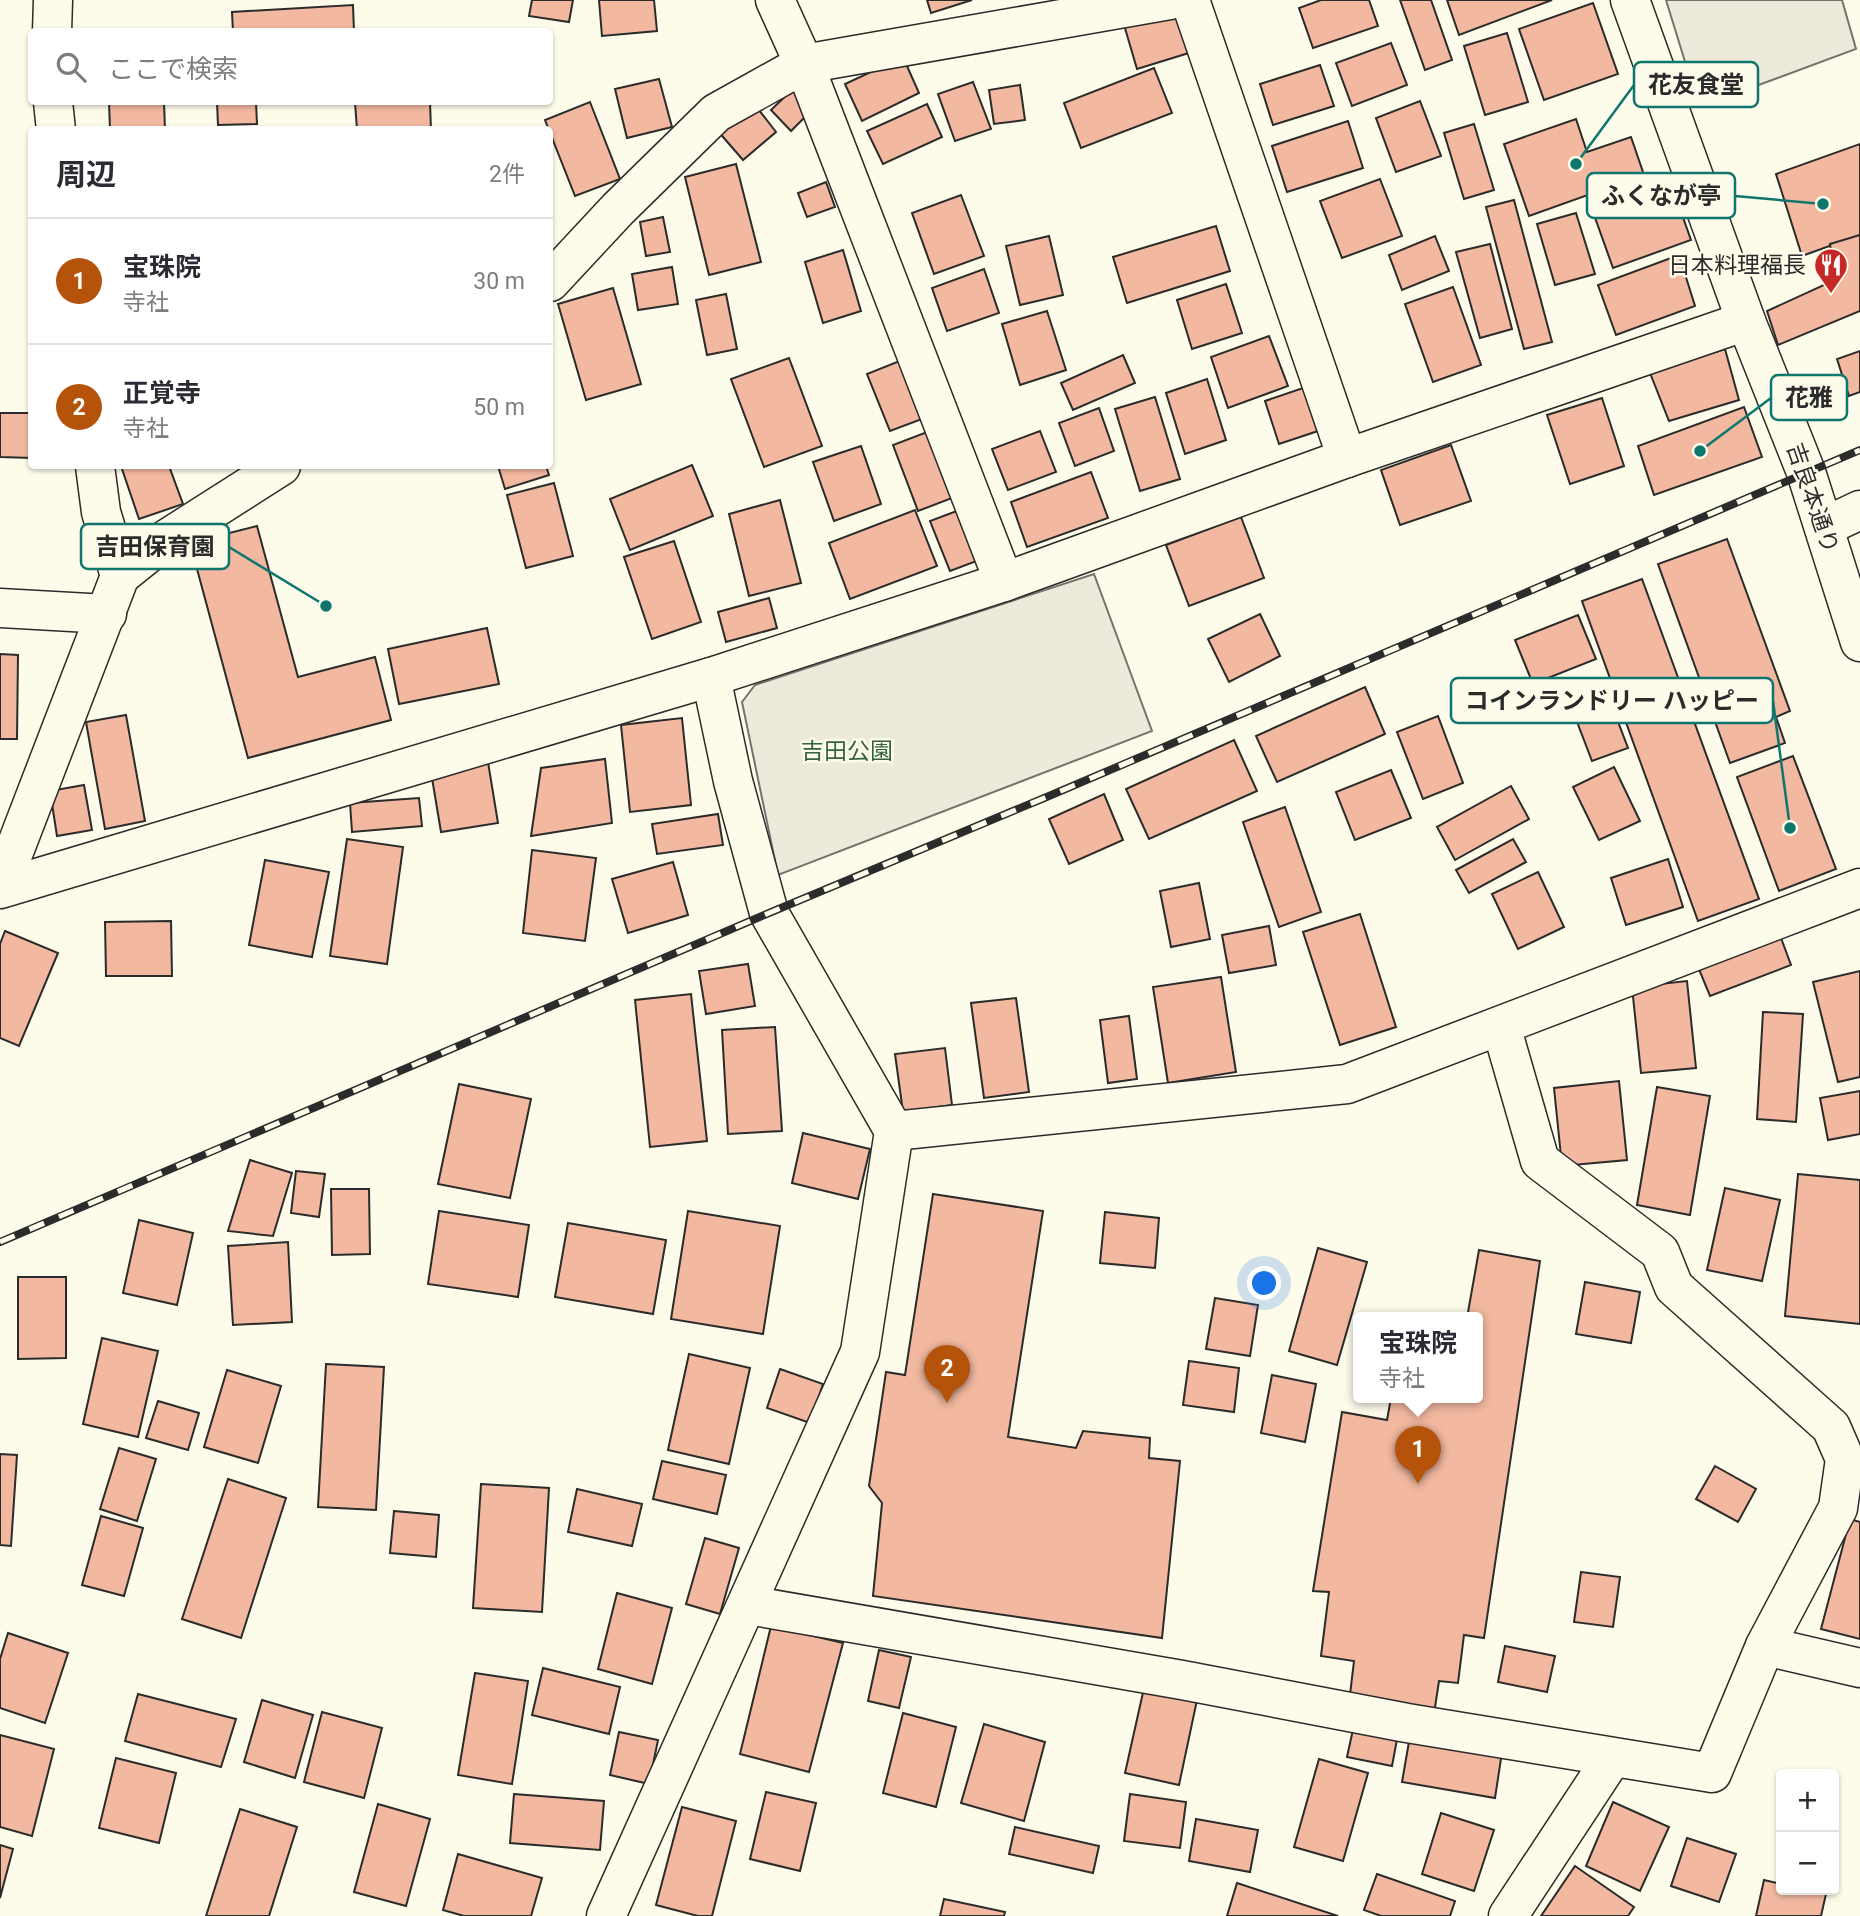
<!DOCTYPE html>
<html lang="ja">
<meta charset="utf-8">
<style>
:root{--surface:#fff;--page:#f7f7f7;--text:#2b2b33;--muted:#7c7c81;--line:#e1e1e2;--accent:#b45309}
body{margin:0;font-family:Roboto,"Noto Sans JP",sans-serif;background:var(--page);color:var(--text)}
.controls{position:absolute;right:21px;bottom:21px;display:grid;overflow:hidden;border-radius:7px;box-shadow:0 2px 5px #0004}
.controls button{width:63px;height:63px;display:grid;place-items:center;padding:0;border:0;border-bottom:2px solid var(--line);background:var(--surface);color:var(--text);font:35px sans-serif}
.you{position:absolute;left:1265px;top:1284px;width:24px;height:24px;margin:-18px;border:5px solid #fff;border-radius:50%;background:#1a73e8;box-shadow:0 0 0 10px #1a73e833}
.badge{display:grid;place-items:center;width:46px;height:46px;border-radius:50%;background:var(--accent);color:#fff;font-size:23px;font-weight:700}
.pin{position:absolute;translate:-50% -58px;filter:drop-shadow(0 2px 4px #0008)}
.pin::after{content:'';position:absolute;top:37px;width:24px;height:21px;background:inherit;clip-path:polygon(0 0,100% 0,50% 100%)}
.popup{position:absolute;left:1353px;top:1312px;width:130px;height:91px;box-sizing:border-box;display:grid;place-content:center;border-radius:7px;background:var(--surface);filter:drop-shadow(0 2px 5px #0005);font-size:23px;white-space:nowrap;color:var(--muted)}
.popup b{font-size:26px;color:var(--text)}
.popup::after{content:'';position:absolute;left:50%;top:100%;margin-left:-14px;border:14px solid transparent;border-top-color:var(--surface)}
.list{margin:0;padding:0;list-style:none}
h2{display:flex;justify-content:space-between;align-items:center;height:91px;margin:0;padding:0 28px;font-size:30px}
h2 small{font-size:23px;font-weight:400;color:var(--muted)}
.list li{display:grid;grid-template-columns:46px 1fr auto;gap:21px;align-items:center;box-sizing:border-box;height:126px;padding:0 28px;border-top:2px solid var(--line)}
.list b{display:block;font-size:26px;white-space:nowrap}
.list p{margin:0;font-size:23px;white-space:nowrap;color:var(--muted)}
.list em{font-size:23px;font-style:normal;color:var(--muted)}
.icon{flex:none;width:38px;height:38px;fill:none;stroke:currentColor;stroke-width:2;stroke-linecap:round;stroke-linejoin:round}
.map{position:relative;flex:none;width:1860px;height:1916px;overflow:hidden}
.search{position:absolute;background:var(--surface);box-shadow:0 2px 5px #0004;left:28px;top:28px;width:525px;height:77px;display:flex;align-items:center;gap:18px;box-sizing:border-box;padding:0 24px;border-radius:7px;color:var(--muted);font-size:26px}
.panel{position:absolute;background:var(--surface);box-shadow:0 2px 5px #0004;left:28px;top:126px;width:525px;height:343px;border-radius:7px}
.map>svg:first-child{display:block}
</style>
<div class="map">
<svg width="1860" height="1916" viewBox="0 0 1860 1916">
<rect width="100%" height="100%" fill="#fdfbea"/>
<!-- green -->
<polygon fill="#ecebdb" stroke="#74746e" stroke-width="2" points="1094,574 1152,731 778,875 742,702 755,685"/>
<!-- parking -->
<polygon fill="#eceadb" stroke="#74746e" stroke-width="2" points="1666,0 1842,0 1856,49 1699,107"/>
<!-- building -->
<g fill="#f2b8a0" stroke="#2b2b2b" stroke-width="2">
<polygon points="532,0 573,0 569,22 529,16"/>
<polygon points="599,0 654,0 657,31 602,36"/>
<polygon points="927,0 972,0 931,13"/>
<polygon points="1321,0 1369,0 1378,26 1313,48 1299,8"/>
<polygon points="1400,0 1431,0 1452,60 1425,70"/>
<polygon points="1447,0 1552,0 1459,35"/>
<polygon points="1593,3 1618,74 1544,100 1519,29"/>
<polygon points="1177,4 1192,52 1137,69 1122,18"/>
<polygon points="353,5 354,32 233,32 232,12"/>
<polygon points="1507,33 1528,102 1485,115 1464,46"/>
<polygon points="1391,43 1407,85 1352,106 1336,63"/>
<polygon points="903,57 919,93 862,121 845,84"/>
<polygon points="1320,65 1334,106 1273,125 1260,84"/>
<polygon points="1154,68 1172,113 1081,148 1064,103"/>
<polygon points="659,79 672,127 627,138 615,89"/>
<polygon points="973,82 991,129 955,141 938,94"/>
<polygon points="1020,85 1025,120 994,124 989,90"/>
<polygon points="794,88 814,108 791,131 771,110"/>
<polygon points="752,101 776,132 743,160 717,130"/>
<polygon points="1420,101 1441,156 1396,172 1376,118"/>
<polygon points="109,102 164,102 165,130 110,130"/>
<polygon points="217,102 256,102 257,124 218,125"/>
<polygon points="355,102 430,102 431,130 357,130"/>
<polygon points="590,102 620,179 575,196 545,120"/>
<polygon points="927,104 942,137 883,164 867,131"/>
<polygon points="1576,119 1587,152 1631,137 1644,175 1529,216 1504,144"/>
<polygon points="1348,121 1363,168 1287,192 1272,146"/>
<polygon points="1474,124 1494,190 1464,199 1444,133"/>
<polygon points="1860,144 1860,235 1802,256 1776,174"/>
<polygon points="736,164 761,262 709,275 685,177"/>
<polygon points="1380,179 1402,236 1342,258 1320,201"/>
<polygon points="826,182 835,207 807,217 798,193"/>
<polygon points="1671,184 1691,240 1613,268 1593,212"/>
<polygon points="961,195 984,256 934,274 912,213"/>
<polygon points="1514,200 1552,342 1524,349 1486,207"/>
<polygon points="1576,213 1595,274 1555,285 1537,224"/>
<polygon points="663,217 670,252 646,256 640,222"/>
<polygon points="1216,226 1230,271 1127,303 1113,257"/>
<polygon points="1860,235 1860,311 1778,345 1767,311 1835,280 1830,244"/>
<polygon points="1049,236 1063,295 1020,305 1006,246"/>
<polygon points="1435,236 1449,271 1402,290 1389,255"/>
<polygon points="1490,244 1512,329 1480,338 1456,252"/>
<polygon points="843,250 861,311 823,323 805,262"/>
<polygon points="1679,255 1695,306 1616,335 1598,285"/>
<polygon points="672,267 678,304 638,310 632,274"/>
<polygon points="984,269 999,313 947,331 932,288"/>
<polygon points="1226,284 1242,333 1192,349 1177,300"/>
<polygon points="1453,287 1481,365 1433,382 1405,304"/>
<polygon points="613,288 641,384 586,400 558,304"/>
<polygon points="726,294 737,349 707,355 696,300"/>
<polygon points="1047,311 1066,370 1020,385 1002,324"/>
<polygon points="1269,336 1288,386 1228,408 1211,357"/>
<polygon points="1725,349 1739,400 1669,421 1650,373"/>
<polygon points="1860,351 1860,392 1849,396 1837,359"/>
<polygon points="1123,355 1135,383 1073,410 1061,383"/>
<polygon points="789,358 822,446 764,467 731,379"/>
<polygon points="907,358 930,416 890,431 867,374"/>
<polygon points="1207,379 1226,440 1185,454 1166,393"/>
<polygon points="1303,388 1318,431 1279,444 1265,401"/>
<polygon points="1155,397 1180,479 1140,491 1115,409"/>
<polygon points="1602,398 1624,466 1570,484 1547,415"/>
<polygon points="1744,407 1762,457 1654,495 1638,446"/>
<polygon points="1099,408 1114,451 1075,466 1059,423"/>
<polygon points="0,413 32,413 32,458 0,457"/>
<polygon points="935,429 960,495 918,511 893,445"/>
<polygon points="1040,431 1056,472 1008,490 992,449"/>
<polygon points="1451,445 1471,501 1400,525 1381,470"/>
<polygon points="861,446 881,504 834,521 813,462"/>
<polygon points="692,465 713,516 630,550 610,499"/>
<polygon points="121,466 169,466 183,504 139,519"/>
<polygon points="498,466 546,466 549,475 505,489"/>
<polygon points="1091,472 1108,518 1027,547 1011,502"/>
<polygon points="554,483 573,556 526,568 507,495"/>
<polygon points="780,500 801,583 749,596 729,514"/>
<polygon points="962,509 982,559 950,571 930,521"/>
<polygon points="915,510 937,566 850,599 829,543"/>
<polygon points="1241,517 1264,578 1189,606 1166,545"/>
<polygon points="257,526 298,677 375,657 391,720 248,758 190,543"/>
<polygon points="1727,539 1790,711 1776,717 1785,743 1730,763 1658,564"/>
<polygon points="674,541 701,622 652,639 624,557"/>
<polygon points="1642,579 1759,899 1698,921 1582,601"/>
<polygon points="769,598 777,628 726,642 718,612"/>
<polygon points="1260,614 1280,656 1229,682 1208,639"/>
<polygon points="1578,615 1596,659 1533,684 1515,640"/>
<polygon points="487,628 499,684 399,704 388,649"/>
<polygon points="0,654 18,655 17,739 0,739"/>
<polygon points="1602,680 1628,748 1592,761 1566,693"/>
<polygon points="1365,687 1385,734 1277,782 1256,736"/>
<polygon points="126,715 145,821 105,829 86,722"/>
<polygon points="1438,716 1463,783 1423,799 1397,732"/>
<polygon points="682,718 691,805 630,812 621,725"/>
<polygon points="1234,740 1257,791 1149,839 1126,789"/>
<polygon points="1793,756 1836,869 1779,891 1737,777"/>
<polygon points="605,759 612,823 531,836 541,768"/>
<polygon points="488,762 498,823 441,832 431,772"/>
<polygon points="1614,767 1640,821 1599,840 1573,787"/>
<polygon points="1391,770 1411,818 1355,840 1336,792"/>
<polygon points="84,785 92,830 57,836 50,791"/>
<polygon points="1511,786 1529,819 1455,860 1437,827"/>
<polygon points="1104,794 1123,840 1069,864 1049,819"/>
<polygon points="419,798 422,826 352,832 350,803"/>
<polygon points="1285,807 1321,912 1279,927 1243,822"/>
<polygon points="718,814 723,845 657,854 652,824"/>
<polygon points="347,839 403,847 387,964 330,956"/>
<polygon points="1513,839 1526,862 1469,893 1456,870"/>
<polygon points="532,850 596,858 585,941 523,933"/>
<polygon points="1668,859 1683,907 1626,925 1611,878"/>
<polygon points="265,860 329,872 312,957 249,945"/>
<polygon points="673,862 688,915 628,933 612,879"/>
<polygon points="1538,872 1564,927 1518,949 1492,894"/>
<polygon points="1199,883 1210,939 1171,947 1160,891"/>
<polygon points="1360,914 1396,1027 1340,1045 1303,932"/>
<polygon points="171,921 172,976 106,976 105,922"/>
<polygon points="1269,926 1276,965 1229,973 1222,935"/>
<polygon points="1778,930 1791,965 1710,996 1696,962"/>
<polygon points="5,931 58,953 19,1046 0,1038 0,944"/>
<polygon points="748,964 755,1006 706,1014 699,971"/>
<polygon points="1860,971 1860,1077 1838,1082 1813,982"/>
<polygon points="1221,977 1236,1072 1168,1083 1153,987"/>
<polygon points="1687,981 1696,1068 1641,1073 1632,987"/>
<polygon points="691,994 707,1141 650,1147 635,1000"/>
<polygon points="1016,998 1029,1092 984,1098 971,1003"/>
<polygon points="1763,1012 1803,1014 1796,1122 1757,1119"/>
<polygon points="1129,1016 1137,1079 1108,1083 1100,1020"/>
<polygon points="775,1027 782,1131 728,1134 722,1030"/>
<polygon points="945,1048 952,1105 903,1112 895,1054"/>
<polygon points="1619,1081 1627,1160 1562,1166 1554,1088"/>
<polygon points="459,1084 531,1099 510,1198 438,1184"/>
<polygon points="1657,1087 1710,1096 1690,1215 1637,1205"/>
<polygon points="1860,1091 1860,1134 1828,1140 1820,1098"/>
<polygon points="803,1133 870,1149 858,1199 792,1183"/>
<polygon points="250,1160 292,1173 273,1236 228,1231"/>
<polygon points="296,1171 325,1174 319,1217 291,1213"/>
<polygon points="1798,1174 1860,1180 1860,1324 1785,1316"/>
<polygon points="1725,1188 1780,1200 1762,1281 1707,1270"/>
<polygon points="331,1189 369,1189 370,1254 332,1255"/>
<polygon points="933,1194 1043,1211 1008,1437 1076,1448 1083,1431 1150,1438 1149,1458 1180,1461 1162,1638 873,1596 882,1503 869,1486 886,1372 905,1375"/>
<polygon points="439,1211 529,1225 518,1297 428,1284"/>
<polygon points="688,1211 780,1226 763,1334 671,1319"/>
<polygon points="1105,1212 1159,1218 1155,1268 1100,1263"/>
<polygon points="139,1220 193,1233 177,1305 123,1293"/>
<polygon points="568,1223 666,1240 653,1314 555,1297"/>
<polygon points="288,1242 292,1322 233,1325 228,1246"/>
<polygon points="1318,1248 1367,1262 1337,1365 1289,1351"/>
<polygon points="1479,1250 1540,1261 1484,1638 1464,1635 1458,1683 1439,1681 1434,1714 1349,1703 1354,1661 1321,1656 1329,1592 1313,1591 1342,1412 1387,1420 1391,1398 1478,1398 1478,1318 1467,1318"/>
<polygon points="18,1277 66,1277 66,1358 18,1359"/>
<polygon points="1585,1282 1640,1292 1631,1343 1576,1334"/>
<polygon points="1215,1298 1258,1305 1250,1356 1206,1349"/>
<polygon points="102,1338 158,1351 138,1437 83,1424"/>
<polygon points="689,1354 750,1368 729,1464 668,1450"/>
<polygon points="1189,1361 1239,1368 1234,1412 1183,1405"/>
<polygon points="326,1364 384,1367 376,1510 318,1507"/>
<polygon points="780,1369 823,1384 810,1423 767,1408"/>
<polygon points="227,1370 281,1386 258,1463 204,1447"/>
<polygon points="1272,1375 1316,1384 1305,1442 1261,1433"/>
<polygon points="158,1401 199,1413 188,1450 146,1438"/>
<polygon points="119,1448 156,1459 137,1521 100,1509"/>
<polygon points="0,1454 17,1455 11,1546 0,1545"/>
<polygon points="662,1461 726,1475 717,1514 653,1499"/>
<polygon points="1715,1466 1756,1489 1738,1522 1696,1499"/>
<polygon points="228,1479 286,1498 241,1638 182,1619"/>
<polygon points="481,1484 549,1488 542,1612 473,1608"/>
<polygon points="577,1489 642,1504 632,1546 568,1532"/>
<polygon points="394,1511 439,1515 436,1557 390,1553"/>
<polygon points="101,1516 143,1528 124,1596 82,1585"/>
<polygon points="1850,1519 1860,1522 1860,1639 1821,1629"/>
<polygon points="705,1538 739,1548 720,1614 686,1604"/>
<polygon points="1581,1572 1620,1577 1613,1627 1574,1622"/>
<polygon points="617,1593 672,1608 652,1684 598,1669"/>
<polygon points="771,1626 843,1643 809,1772 740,1754"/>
<polygon points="8,1633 68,1653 45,1723 0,1708 0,1659"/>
<polygon points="1505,1646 1555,1656 1547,1692 1498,1682"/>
<polygon points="879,1650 911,1657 899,1708 868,1701"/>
<polygon points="543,1668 620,1687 609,1734 532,1715"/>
<polygon points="475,1673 528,1681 512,1784 458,1775"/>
<polygon points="1144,1688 1197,1700 1179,1785 1125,1773"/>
<polygon points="138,1694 236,1719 221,1767 125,1741"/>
<polygon points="262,1700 313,1715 295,1778 244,1762"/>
<polygon points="322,1712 382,1728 364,1798 304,1782"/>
<polygon points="903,1713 956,1727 936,1807 883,1793"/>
<polygon points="984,1724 1045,1742 1024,1821 961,1803"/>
<polygon points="1354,1725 1398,1734 1392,1766 1347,1757"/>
<polygon points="619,1732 658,1740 649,1784 610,1775"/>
<polygon points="0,1735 54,1749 32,1836 0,1827"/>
<polygon points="1410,1736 1502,1752 1495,1798 1402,1782"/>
<polygon points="116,1758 176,1773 159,1843 99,1828"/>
<polygon points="1319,1759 1368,1773 1343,1861 1294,1847"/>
<polygon points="766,1792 816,1803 800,1871 750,1859"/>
<polygon points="514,1794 604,1801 600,1850 510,1843"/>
<polygon points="1130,1794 1186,1802 1180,1848 1124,1841"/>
<polygon points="1613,1802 1669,1827 1640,1891 1586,1866"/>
<polygon points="378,1804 430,1819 406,1906 354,1892"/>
<polygon points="682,1807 736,1821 712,1916 698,1916 656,1905"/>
<polygon points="240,1809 297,1827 269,1916 206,1916"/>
<polygon points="1441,1813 1494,1830 1474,1891 1422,1874"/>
<polygon points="1196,1819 1258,1830 1250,1872 1189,1861"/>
<polygon points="1015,1827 1099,1846 1093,1873 1009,1854"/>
<polygon points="1687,1838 1736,1854 1719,1902 1671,1886"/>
<polygon points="0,1845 13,1849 0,1898"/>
<polygon points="458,1854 542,1878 531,1916 464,1916 443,1910"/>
<polygon points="1575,1866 1634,1907 1628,1916 1541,1916"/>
<polygon points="1377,1874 1455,1901 1450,1916 1381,1916 1364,1910"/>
<polygon points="1764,1880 1781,1884 1781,1890 1809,1890 1826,1894 1821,1916 1756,1916"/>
<polygon points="1237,1883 1338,1916 1227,1916"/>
<polygon points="944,1899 1005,1912 1004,1916 940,1916"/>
</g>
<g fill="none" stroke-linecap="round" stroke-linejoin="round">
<!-- minor casing -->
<g stroke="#2b2b2b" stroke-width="41">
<g id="minor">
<polyline points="775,0 804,64 1004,582"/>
<polyline points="1190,0 1347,458"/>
<polyline points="52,32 53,0"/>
<polyline points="53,102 56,130"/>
<polyline points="550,282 618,209 716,113 804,64 1170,0"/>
<polyline points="95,466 101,512 120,576"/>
<polyline points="1824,527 1860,510"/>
<polyline points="0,608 107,614"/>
<polyline points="0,888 120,576 165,540 281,466"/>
<polyline points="0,889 711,677 1004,582 1347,458 1746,321"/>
<polyline points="894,1131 1347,1084 1860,888"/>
<polyline points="748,1605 1182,1680 1407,1723 1712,1773 1765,1646 1838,1508 1845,1459 1831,1427 1674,1287 1660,1252 1540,1161 1501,1026"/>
<polyline points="1765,1646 1860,1668"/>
<polyline points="606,1916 860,1352 894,1131 769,913 733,781 711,677"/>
<polyline points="1508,1916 1612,1758"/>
</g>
</g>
<!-- trunk casing -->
<g stroke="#2b2b2b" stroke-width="41">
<polyline id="trunk" points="1630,0 1746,321 1806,472 1860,642"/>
</g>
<!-- minor -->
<use href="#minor" stroke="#fdfbea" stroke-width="38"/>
<!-- trunk -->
<use href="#trunk" stroke="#fdfbea" stroke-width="38"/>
<!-- rail casing -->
<g stroke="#2b2b2b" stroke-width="8">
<polyline id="rail" points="0,1242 769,913 1049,796 1860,450"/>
</g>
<!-- rail -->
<use href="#rail" stroke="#fdfbea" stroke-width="5" stroke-dasharray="16" stroke-linecap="butt"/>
</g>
<!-- icons -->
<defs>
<g id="restaurant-pin" transform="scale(1.75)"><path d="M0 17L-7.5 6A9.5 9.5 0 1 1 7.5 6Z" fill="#c62828" stroke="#fdfbea"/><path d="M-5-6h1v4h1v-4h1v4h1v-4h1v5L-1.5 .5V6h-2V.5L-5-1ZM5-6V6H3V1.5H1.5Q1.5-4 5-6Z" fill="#fff"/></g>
</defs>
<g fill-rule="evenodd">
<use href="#restaurant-pin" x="1831" y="265"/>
</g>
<g text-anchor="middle" stroke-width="5" stroke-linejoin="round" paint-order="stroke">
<!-- poi labels -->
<g font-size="23" fill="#2b2b2b" stroke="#fdfbea" text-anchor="end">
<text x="1806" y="273">日本料理福長</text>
</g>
<!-- street labels -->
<g font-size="23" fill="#2b2b2b" stroke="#fdfbea">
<text transform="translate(1813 498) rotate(71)" y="8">吉良本通り</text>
</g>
<!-- park labels -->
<g font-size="23" fill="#34623c" stroke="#fdfbea">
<text x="847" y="759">吉田公園</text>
</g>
</g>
<!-- callouts -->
<path fill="none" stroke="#0f766e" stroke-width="2.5" d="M1576 164L1634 85M1823 204L1735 196M1700 451L1771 398M326 606L229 547M1790 828L1773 701"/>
<g fill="#0f766e" stroke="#fdfbea" stroke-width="2.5">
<circle cx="1576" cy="164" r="7"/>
<circle cx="1823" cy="204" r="7"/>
<circle cx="1700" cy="451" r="7"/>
<circle cx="326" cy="606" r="7"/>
<circle cx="1790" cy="828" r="7"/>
</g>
<g fill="#fdfbea" stroke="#0f766e" stroke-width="2.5">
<rect x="1634" y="62" width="124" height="45" rx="7"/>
<rect x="1587" y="173" width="148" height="45" rx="7"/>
<rect x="1771" y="375" width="76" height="45" rx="7"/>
<rect x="81" y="524" width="148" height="45" rx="7"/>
<rect x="1451" y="678" width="322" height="45" rx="7"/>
</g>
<g font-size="24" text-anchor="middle" font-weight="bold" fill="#2b2b2b">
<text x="1696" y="93">花友食堂</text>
<text x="1661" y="204">ふくなが亭</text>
<text x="1809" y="406">花雅</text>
<text x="155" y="555">吉田保育園</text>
<text x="1612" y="709">コインランドリー ハッピー</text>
</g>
</svg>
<div class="controls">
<button>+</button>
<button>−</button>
</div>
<div class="you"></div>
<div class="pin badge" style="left:1418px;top:1484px">1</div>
<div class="popup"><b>宝珠院</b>寺社</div>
<div class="pin badge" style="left:947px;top:1403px">2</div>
<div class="search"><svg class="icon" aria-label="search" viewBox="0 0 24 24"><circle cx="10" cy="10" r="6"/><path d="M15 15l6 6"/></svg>ここで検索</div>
<section class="panel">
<h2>周辺<small>2件</small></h2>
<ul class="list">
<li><span class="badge">1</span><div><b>宝珠院</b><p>寺社</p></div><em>30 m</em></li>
<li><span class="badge">2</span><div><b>正覚寺</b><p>寺社</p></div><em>50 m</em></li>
</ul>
</section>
</div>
